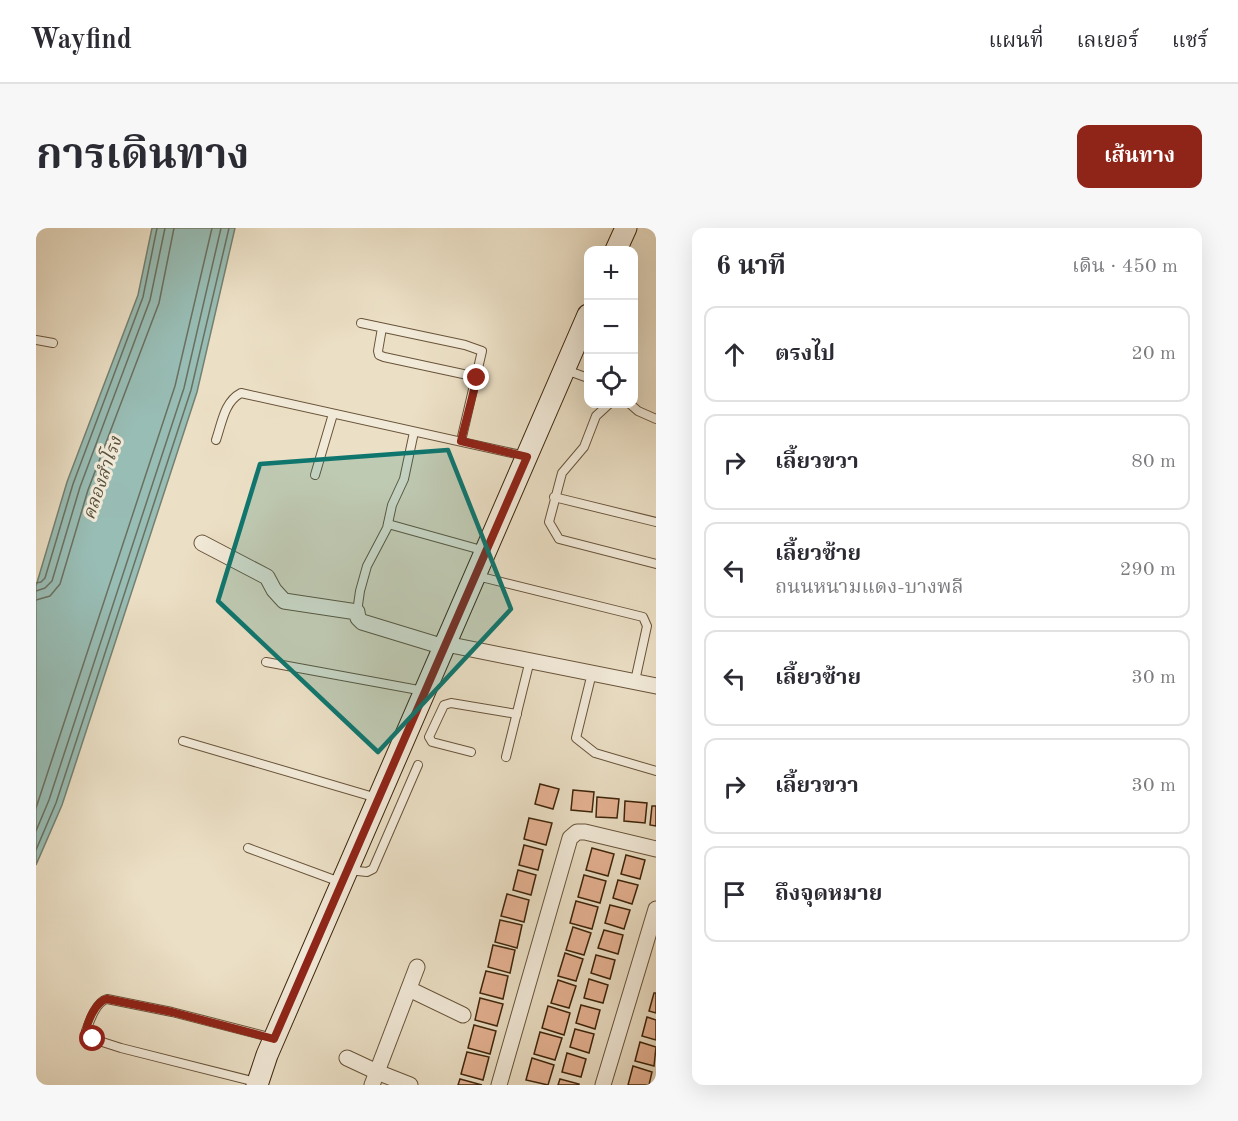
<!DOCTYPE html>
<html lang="th">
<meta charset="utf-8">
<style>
:root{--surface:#fff;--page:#f7f7f7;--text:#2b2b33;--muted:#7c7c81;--line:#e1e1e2;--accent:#8f2418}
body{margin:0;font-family:"Old Standard TT","Noto Serif Thai",serif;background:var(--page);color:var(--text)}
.controls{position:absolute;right:18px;top:18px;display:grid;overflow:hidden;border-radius:12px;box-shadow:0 6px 24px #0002}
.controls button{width:54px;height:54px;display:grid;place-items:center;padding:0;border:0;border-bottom:2px solid var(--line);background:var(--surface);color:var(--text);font:30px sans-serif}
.stop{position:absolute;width:18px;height:18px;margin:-14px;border:4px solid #8f2418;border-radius:50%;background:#fff}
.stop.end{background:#8f2418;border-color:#fff;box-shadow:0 2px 6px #0008}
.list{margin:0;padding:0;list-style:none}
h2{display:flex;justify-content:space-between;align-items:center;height:78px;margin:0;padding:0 24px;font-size:26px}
h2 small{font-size:20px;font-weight:400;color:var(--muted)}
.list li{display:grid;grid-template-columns:39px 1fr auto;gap:18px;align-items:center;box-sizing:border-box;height:96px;margin:0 12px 12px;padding:0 12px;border:2px solid var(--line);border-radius:12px}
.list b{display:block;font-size:22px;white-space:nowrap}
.list p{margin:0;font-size:20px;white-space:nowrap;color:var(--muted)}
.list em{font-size:20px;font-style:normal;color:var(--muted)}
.icon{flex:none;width:33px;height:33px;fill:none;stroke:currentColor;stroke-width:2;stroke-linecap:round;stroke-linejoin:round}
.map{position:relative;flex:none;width:620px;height:857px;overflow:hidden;border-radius:12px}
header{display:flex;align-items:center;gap:36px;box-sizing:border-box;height:84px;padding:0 30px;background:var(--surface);border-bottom:2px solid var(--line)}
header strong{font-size:28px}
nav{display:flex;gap:33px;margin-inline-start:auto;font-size:21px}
.intro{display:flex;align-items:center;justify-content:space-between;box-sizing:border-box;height:144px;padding:0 36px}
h1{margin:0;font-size:42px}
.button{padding:15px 27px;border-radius:12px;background:var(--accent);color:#fff;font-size:21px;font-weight:700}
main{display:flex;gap:36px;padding:0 36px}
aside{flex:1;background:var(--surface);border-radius:12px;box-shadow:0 6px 24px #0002}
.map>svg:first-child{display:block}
</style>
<header>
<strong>Wayfind</strong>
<nav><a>แผนที่</a><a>เลเยอร์</a><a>แชร์</a></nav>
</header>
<div class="intro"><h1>การเดินทาง</h1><a class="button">เส้นทาง</a></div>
<main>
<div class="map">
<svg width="620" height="857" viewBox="0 0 620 857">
<rect width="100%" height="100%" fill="#ebdfc5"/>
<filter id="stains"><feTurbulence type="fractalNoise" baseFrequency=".00333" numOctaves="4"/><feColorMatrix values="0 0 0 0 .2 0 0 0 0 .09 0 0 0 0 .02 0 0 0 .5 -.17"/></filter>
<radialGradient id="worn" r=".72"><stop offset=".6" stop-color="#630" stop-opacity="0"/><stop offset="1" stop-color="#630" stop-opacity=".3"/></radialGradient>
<!-- water -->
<polygon fill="#98bdb5" stroke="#748071" stroke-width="1.5" points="116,0 199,0 161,164 26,577 0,637 0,358 31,254 102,67"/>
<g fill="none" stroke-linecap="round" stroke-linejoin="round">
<!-- shore -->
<g stroke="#6a7060" stroke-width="1.5">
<polyline points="0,355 5,354 9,350 37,256 107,69 121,0"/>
<polyline points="0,363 9,360 16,353 44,259 114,72 129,0"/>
<polyline points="0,372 14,368 24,356 52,262 123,75 138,0"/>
<polyline points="0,580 139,158 176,0"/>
<polyline points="0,603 13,572 148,160 185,0"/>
<polyline points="0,622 20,575 155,162 193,0"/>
</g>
</g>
<!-- building -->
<g fill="#e6b293" stroke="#3d240a" stroke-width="1.5">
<polygon points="504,556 523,561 517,581 499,576"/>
<polygon points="537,562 558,564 556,584 535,582"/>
<polygon points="561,569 583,571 581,590 560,589"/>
<polygon points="589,573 611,575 609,595 588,593"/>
<polygon points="616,578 620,578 620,598 614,597"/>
<polygon points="493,590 516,595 510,617 488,611"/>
<polygon points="488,617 507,622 502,642 483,637"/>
<polygon points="556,620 578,626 572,648 550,642"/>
<polygon points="590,627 609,632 604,651 585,646"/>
<polygon points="482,642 500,647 495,667 477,662"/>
<polygon points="548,647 570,653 564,675 542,669"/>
<polygon points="582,652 602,657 596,676 577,670"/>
<polygon points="471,666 493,672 488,694 465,688"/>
<polygon points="540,673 562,679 556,701 534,695"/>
<polygon points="574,677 594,682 588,701 569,695"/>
<polygon points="464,692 486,697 481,720 459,714"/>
<polygon points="537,699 555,705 548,727 530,722"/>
<polygon points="568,702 587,707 582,726 562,720"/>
<polygon points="457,717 479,722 474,745 452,739"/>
<polygon points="529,725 547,731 540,753 522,748"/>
<polygon points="560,727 579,732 574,751 555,745"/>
<polygon points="450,743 472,748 467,771 444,765"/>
<polygon points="553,751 572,757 567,775 548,770"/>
<polygon points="522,752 540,758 533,780 515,775"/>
<polygon points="618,765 620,765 620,785 613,783"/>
<polygon points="444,770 467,776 461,798 439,792"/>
<polygon points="545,777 564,782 559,801 540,795"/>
<polygon points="512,778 534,785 528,807 506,800"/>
<polygon points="611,789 620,792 620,812 606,808"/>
<polygon points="438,797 460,803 454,826 432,820"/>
<polygon points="539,801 558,806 553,825 534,819"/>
<polygon points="504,804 526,810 519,832 498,826"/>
<polygon points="604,814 620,819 618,838 599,833"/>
<polygon points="431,824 453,829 447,852 425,846"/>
<polygon points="531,825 550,831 545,849 526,844"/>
<polygon points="496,830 518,837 512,857 490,852"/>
<polygon points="597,838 616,844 613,857 592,857"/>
<polygon points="424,851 446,857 422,857"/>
<polygon points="524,851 543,856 543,857 522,857"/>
</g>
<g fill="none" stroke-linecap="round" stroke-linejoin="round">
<!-- lane casing -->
<g stroke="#685339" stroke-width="10">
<g id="lane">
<polyline points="325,95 429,117 446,123 425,213"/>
<polyline points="346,100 342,123 343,127 348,129 441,149"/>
<polyline points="0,112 17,115"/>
<polyline points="530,142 552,150"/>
<polyline points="573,176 560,188 548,219 526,245 513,294 523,311 620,336"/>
<polyline points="594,176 602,183 620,191"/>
<path d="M180,212c6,-17 8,-38 25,-47l284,63"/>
<polyline points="279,247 297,186"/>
<polyline points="518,269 620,294"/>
<polyline points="352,296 449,323"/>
<polyline points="441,348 607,389 611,398 599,453"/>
<polyline points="321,384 324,363 331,338 351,300 356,277 368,251 378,204"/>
<polyline points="230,434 388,463"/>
<polyline points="556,445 540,510 559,525 620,543"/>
<polyline points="147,513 341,570"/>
<polyline points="435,524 396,514 393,509 408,477 415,475 481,486"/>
<polyline points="470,529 494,432"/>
<polyline points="212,620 304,654"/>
<polyline points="312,642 331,644 337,641 382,537"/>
<path d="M220,854l-135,-34 -28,-9 -7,-8c4,-11 10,-29 21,-32l65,13 101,26"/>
</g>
</g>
<!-- street casing -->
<g stroke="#685339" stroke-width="17">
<g id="street">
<polyline points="166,315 231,349 238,362 248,373 321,384 322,390 326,394 408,419"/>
<polyline points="410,416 620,458"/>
<polyline points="373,761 427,787"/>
<polyline points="311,830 341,844 374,857"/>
<polyline points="336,857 381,739"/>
<polyline points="463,857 534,610 541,604 549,604 620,621"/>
<polyline points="567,857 620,681"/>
</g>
</g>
<!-- secondary casing -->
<g stroke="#3d240a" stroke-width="23">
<g id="secondary">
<polyline points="580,22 590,0"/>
<polyline points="221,857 231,827 552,87"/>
</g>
</g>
<!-- lane -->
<use href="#lane" stroke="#f2ead9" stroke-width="8"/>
<!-- street -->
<use href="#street" stroke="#f2ead9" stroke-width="15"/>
<!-- secondary -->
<use href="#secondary" stroke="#f2ead9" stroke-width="21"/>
</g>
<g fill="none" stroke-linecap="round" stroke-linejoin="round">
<!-- route -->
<path stroke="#8f2418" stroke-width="8" d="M57,811l-7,-7c1,-10 10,-31 21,-33l65,13 102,27 253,-582 -66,-16 16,-63"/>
</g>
<!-- marked area -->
<path fill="#0f766e" fill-opacity="0.2" stroke="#0f766e" stroke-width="4.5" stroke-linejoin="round" d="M412,222l63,159 -133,143 -160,-151 42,-137z"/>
<g text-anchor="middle" stroke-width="6" stroke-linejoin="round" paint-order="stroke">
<!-- water labels -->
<g font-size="18" font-style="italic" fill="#58523d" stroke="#f2ead9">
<text transform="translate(66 250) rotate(-71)" y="6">คลองสำโรง</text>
</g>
</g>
<rect width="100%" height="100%" filter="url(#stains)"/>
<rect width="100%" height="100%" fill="url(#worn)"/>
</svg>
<div class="controls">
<button>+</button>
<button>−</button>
<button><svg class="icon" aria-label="locate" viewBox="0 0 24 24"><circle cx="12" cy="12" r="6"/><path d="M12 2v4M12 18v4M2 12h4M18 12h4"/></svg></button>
</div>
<div class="stop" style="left:57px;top:811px"></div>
<div class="stop end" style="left:441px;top:150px"></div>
</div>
<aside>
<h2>6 นาที<small>เดิน · 450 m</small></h2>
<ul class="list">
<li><svg class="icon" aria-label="ahead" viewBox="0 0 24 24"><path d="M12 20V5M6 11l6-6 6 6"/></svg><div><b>ตรงไป</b></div><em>20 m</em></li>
<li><svg class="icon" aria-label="right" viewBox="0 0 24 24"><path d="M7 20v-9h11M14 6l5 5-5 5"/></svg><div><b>เลี้ยวขวา</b></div><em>80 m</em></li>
<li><svg class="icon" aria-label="left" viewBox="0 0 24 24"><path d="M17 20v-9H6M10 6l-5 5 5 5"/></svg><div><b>เลี้ยวซ้าย</b><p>ถนนหนามแดง-บางพลี</p></div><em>290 m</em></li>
<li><svg class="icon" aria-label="left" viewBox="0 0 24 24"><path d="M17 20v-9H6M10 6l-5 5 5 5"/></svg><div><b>เลี้ยวซ้าย</b></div><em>30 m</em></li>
<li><svg class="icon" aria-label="right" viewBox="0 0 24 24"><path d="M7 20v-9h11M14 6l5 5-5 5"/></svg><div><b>เลี้ยวขวา</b></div><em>30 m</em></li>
<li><svg class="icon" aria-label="arrive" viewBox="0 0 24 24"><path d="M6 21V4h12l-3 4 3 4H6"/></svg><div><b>ถึงจุดหมาย</b></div></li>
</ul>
</aside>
</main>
